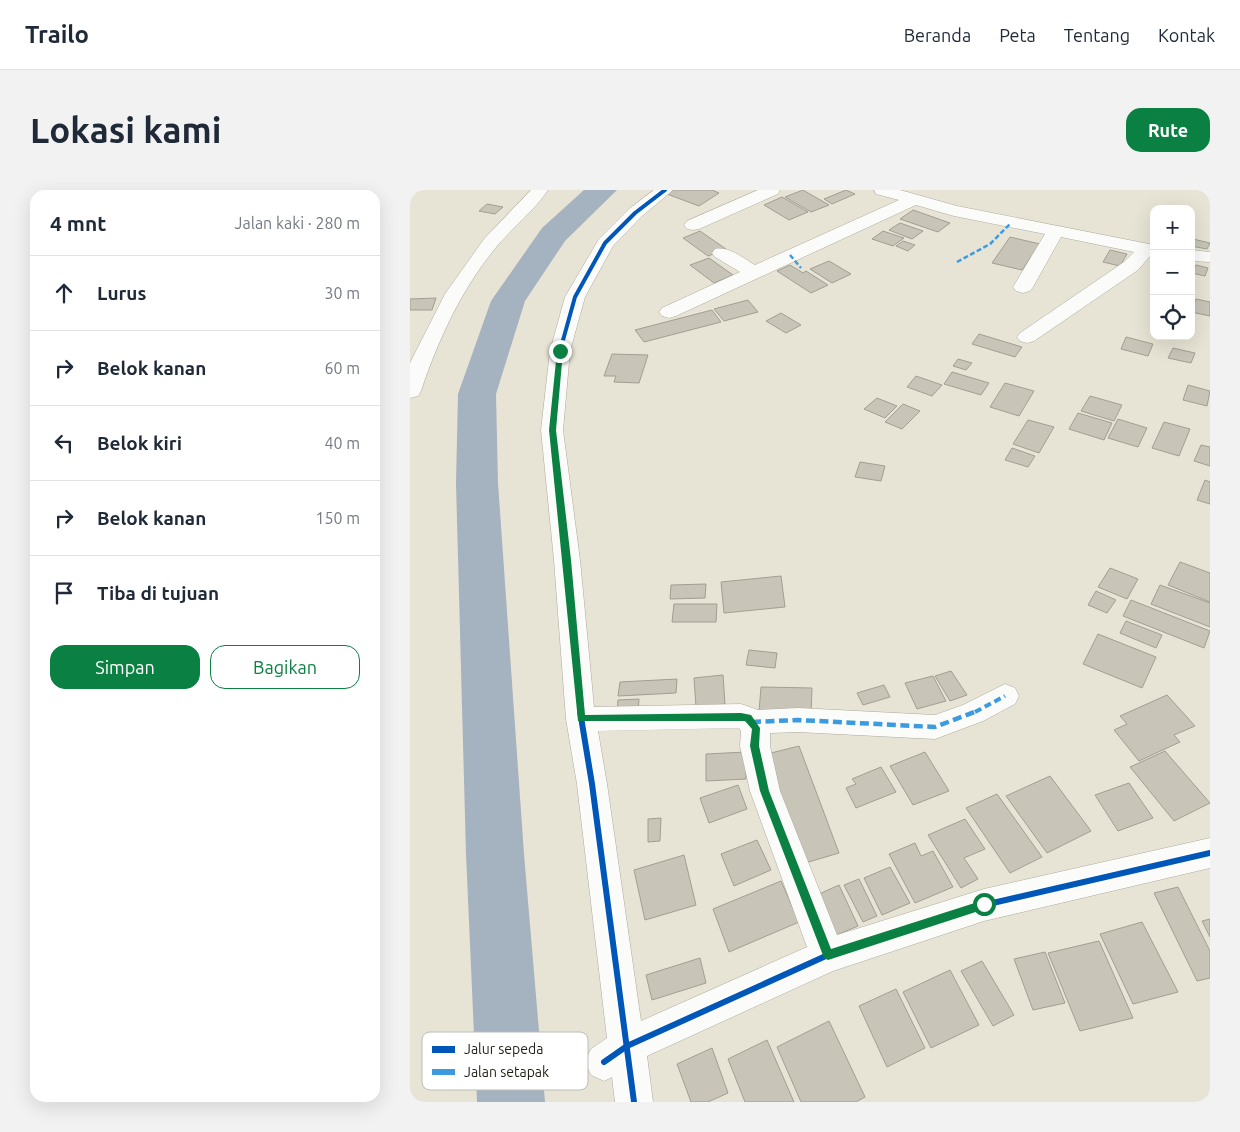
<!DOCTYPE html>
<html lang="id">
<meta charset="utf-8">
<style>
:root{--surface:#fff;--page:#f2f2f3;--text:#1f2937;--muted:#747a83;--line:#e0e1e3;--accent:#0b8043}
body{margin:0;font-family:Ubuntu,sans-serif;background:var(--page);color:var(--text)}
.controls{position:absolute;right:15px;top:15px;display:grid;overflow:hidden;border-radius:10px;box-shadow:0 5px 20px #0002}
.controls button{width:45px;height:45px;display:grid;place-items:center;padding:0;border:0;border-bottom:1px solid var(--line);background:var(--surface);color:var(--text);font:25px sans-serif}
.stop{position:absolute;width:15px;height:15px;margin:-11px;border:4px solid #0b8043;border-radius:50%;background:#fff}
.stop.end{background:#0b8043;border-color:#fff;box-shadow:0 1px 5px #0008}
.list{margin:0;padding:0;list-style:none}
h2{display:flex;justify-content:space-between;align-items:center;height:65px;margin:0;padding:0 20px;font-size:21px}
h2 small{font-size:16px;font-weight:400;color:var(--muted)}
.list li{display:grid;grid-template-columns:32px 1fr auto;gap:15px;align-items:center;box-sizing:border-box;height:75px;padding:0 20px;border-top:1px solid var(--line)}
.list b{display:block;font-size:19px;white-space:nowrap}
.list em{font-size:16px;font-style:normal;color:var(--muted)}
.actions{display:flex;gap:10px;padding:15px 20px}
.actions a{flex:1;padding:11px 0;border:1px solid var(--accent);border-radius:15px;text-align:center;font-size:18px;color:var(--accent)}
.actions .main{background:var(--accent);color:#fff}
.icon{flex:none;width:28px;height:28px;fill:none;stroke:currentColor;stroke-width:2;stroke-linecap:round;stroke-linejoin:round}
.map{position:relative;flex:none;width:800px;height:912px;overflow:hidden;border-radius:15px}
header{display:flex;align-items:center;gap:30px;box-sizing:border-box;height:70px;padding:0 25px;background:var(--surface);border-bottom:1px solid var(--line)}
header strong{font-size:24px}
nav{display:flex;gap:28px;margin-inline-start:auto;font-size:18px}
.intro{display:flex;align-items:center;justify-content:space-between;box-sizing:border-box;height:120px;padding:0 30px}
h1{margin:0;font-size:35px}
.button{padding:12px 22px;border-radius:15px;background:var(--accent);color:#fff;font-size:18px;font-weight:700}
main{display:flex;gap:30px;padding:0 30px}
aside{flex:1;background:var(--surface);border-radius:15px;box-shadow:0 5px 20px #0002}
.map>svg:first-child{display:block}
</style>
<header>
<strong>Trailo</strong>
<nav><a>Beranda</a><a>Peta</a><a>Tentang</a><a>Kontak</a></nav>
</header>
<div class="intro"><h1>Lokasi kami</h1><a class="button">Rute</a></div>
<main>
<aside>
<h2>4 mnt<small>Jalan kaki · 280 m</small></h2>
<ul class="list">
<li><svg class="icon" aria-label="ahead" viewBox="0 0 24 24"><path d="M12 20V5M6 11l6-6 6 6"/></svg><div><b>Lurus</b></div><em>30 m</em></li>
<li><svg class="icon" aria-label="right" viewBox="0 0 24 24"><path d="M7 20v-9h11M14 6l5 5-5 5"/></svg><div><b>Belok kanan</b></div><em>60 m</em></li>
<li><svg class="icon" aria-label="left" viewBox="0 0 24 24"><path d="M17 20v-9H6M10 6l-5 5 5 5"/></svg><div><b>Belok kiri</b></div><em>40 m</em></li>
<li><svg class="icon" aria-label="right" viewBox="0 0 24 24"><path d="M7 20v-9h11M14 6l5 5-5 5"/></svg><div><b>Belok kanan</b></div><em>150 m</em></li>
<li><svg class="icon" aria-label="arrive" viewBox="0 0 24 24"><path d="M6 21V4h12l-3 4 3 4H6"/></svg><div><b>Tiba di tujuan</b></div></li>
</ul>
<div class="actions"><a class="main">Simpan</a><a>Bagikan</a></div>
</aside>
<div class="map">
<svg width="800" height="912" viewBox="0 0 800 912">
<rect width="100%" height="100%" fill="#e7e4d5"/>
<g fill="none" stroke-linecap="round" stroke-linejoin="round">
<!-- river -->
<polygon fill="#a5b2bf" fill-rule="evenodd" points="174,0 207,0 155,51 115,111 86,204 88,293 114,664 135,912 67,912 56,664 46,293 48,204 81,111 132,38"/>
</g>
<!-- building -->
<g fill="#c8c5b8" stroke="#a19e92">
<polygon points="264,0 302,0 309,3 289,16 257,4"/>
<polygon points="393,0 419,15 401,22 375,7"/>
<polygon points="436,0 445,4 422,14 414,9"/>
<polygon points="372,7 398,22 379,30 354,15"/>
<polygon points="77,14 93,17 85,24 69,21"/>
<polygon points="503,20 540,33 528,42 490,29"/>
<polygon points="490,33 513,41 502,49 479,40"/>
<polygon points="290,41 316,59 298,66 273,48"/>
<polygon points="473,41 494,48 483,56 462,49"/>
<polygon points="600,47 630,54 612,80 582,73"/>
<polygon points="783,49 800,53 797,59 781,56"/>
<polygon points="493,51 505,55 498,61 486,56"/>
<polygon points="700,60 717,64 710,76 693,72"/>
<polygon points="299,68 323,85 304,93 280,75"/>
<polygon points="419,71 441,84 422,93 400,79"/>
<polygon points="380,75 393,83 396,81 418,95 401,103 367,81"/>
<polygon points="786,75 798,78 795,86 782,83"/>
<polygon points="26,108 22,120 0,120 0,109"/>
<polygon points="786,109 800,112 800,126 781,122"/>
<polygon points="338,110 348,122 314,131 304,119"/>
<polygon points="302,120 311,132 234,152 225,140"/>
<polygon points="371,123 391,135 376,143 356,131"/>
<polygon points="569,144 612,157 605,167 562,154"/>
<polygon points="716,147 743,154 738,166 711,159"/>
<polygon points="763,158 785,163 781,173 758,168"/>
<polygon points="202,164 238,165 229,193 204,192 206,186 194,186"/>
<polygon points="548,169 562,173 556,180 543,176"/>
<polygon points="542,182 579,193 571,205 534,194"/>
<polygon points="506,186 532,195 522,206 497,197"/>
<polygon points="595,193 624,201 609,226 580,217"/>
<polygon points="778,195 800,201 797,216 773,210"/>
<polygon points="680,206 712,215 704,231 671,221"/>
<polygon points="467,208 487,216 475,228 454,219"/>
<polygon points="493,214 510,221 492,239 475,232"/>
<polygon points="668,223 702,233 694,250 659,239"/>
<polygon points="708,229 737,238 728,257 698,248"/>
<polygon points="618,230 644,237 629,263 603,254"/>
<polygon points="754,232 780,239 769,266 742,258"/>
<polygon points="791,255 800,257 800,276 784,271"/>
<polygon points="602,258 625,266 618,277 595,270"/>
<polygon points="450,272 475,276 471,291 445,287"/>
<polygon points="795,290 800,292 800,314 787,310"/>
<polygon points="770,372 800,383 800,412 758,395"/>
<polygon points="700,378 728,389 717,409 688,397"/>
<polygon points="371,386 375,417 314,423 311,392"/>
<polygon points="296,394 295,408 260,409 261,395"/>
<polygon points="750,395 800,413 800,437 741,414"/>
<polygon points="686,401 706,410 697,423 678,415"/>
<polygon points="721,410 800,441 794,458 713,426"/>
<polygon points="264,414 307,414 306,432 262,432"/>
<polygon points="716,431 752,445 746,458 710,443"/>
<polygon points="688,444 746,467 732,498 673,474"/>
<polygon points="339,460 367,463 365,478 336,475"/>
<polygon points="541,481 557,505 540,511 525,486"/>
<polygon points="313,485 315,514 286,517 284,488"/>
<polygon points="523,486 536,511 507,519 495,493"/>
<polygon points="267,489 266,503 208,506 210,492"/>
<polygon points="474,495 480,507 453,515 447,503"/>
<polygon points="351,497 402,498 401,523 349,522"/>
<polygon points="757,505 785,536 764,545 770,552 729,571 704,540 717,534 710,526"/>
<polygon points="229,509 228,523 207,524 208,510"/>
<polygon points="389,556 429,663 385,676 349,566"/>
<polygon points="755,561 800,613 764,631 720,577"/>
<polygon points="336,562 336,589 296,591 296,564"/>
<polygon points="515,562 539,601 503,615 480,576"/>
<polygon points="471,577 486,602 446,618 436,598 446,594 442,589"/>
<polygon points="640,586 681,641 637,663 596,606"/>
<polygon points="719,593 743,628 708,641 685,605"/>
<polygon points="328,595 337,619 299,633 290,608"/>
<polygon points="587,604 632,667 600,683 556,618"/>
<polygon points="251,628 250,651 238,652 238,629"/>
<polygon points="555,629 575,659 554,668 568,689 551,698 518,645"/>
<polygon points="347,650 361,680 324,696 311,664"/>
<polygon points="505,653 511,666 523,661 543,697 505,713 479,664"/>
<polygon points="274,665 286,715 235,730 224,680"/>
<polygon points="480,677 500,713 472,725 454,688"/>
<polygon points="449,689 467,726 453,732 434,695"/>
<polygon points="371,691 389,732 319,762 303,719"/>
<polygon points="429,695 448,736 417,749 398,709"/>
<polygon points="768,697 800,761 800,788 787,791 744,703"/>
<polygon points="800,729 800,747 792,731"/>
<polygon points="732,732 768,802 723,814 690,744"/>
<polygon points="689,751 723,828 670,841 638,763"/>
<polygon points="635,762 655,813 623,820 604,769"/>
<polygon points="290,768 296,793 242,810 236,785"/>
<polygon points="572,771 604,825 583,836 551,781"/>
<polygon points="540,780 569,835 521,858 493,802"/>
<polygon points="486,799 515,858 477,877 449,816"/>
<polygon points="419,831 455,907 446,912 391,912 367,857"/>
<polygon points="357,850 384,912 335,912 318,869"/>
<polygon points="302,858 318,903 298,912 281,912 267,874"/>
</g>
<g fill="none" stroke-linecap="round" stroke-linejoin="round">
<!-- minor casing -->
<g stroke="#adaa9f" stroke-width="1">
<g id="minor">
<path d="M121,0h17c-14,21 -35,37 -51,56 -35,42 -59,94 -76,145l-3,5 -8,2v-35l35,-69 39,-55z"/>
<path d="M244,0h19l-32,27 -28,29 -28,51 -15,54 -7,79 17,130 14,147 147,-3 17,6 40,-2 137,7 28,-10 42,-21 10,4 4,8 -4,8 -32,17 -48,18 -137,-7 -28,1v13l10,45 57,144 147,-46 226,-51v30l-226,53 -151,50 -186,85 6,46h-38l-3,-25 -8,4 -13,-6 -6,-13 6,-13 16,-11 -30,-254 -11,-65 -12,-159 -13,-130 9,-79 15,-54 34,-58 30,-30zM329,538l2,3 -1,15 10,45 57,156 -166,74 -34,-237 -9,-53z"/>
<polygon points="348,0 370,0 368,4 289,39 283,40 277,39 274,35 277,31"/>
<path d="M464,0h26l57,16 197,39v10h-3l-13,15 -104,71 -7,2 -7,-2 -3,-4 3,-4 104,-71 10,-10 -73,-15 -28,50 -3,4 -7,2 -7,-2 -3,-4 32,-53 -91,-18 -38,-11 -240,111 -7,2 -7,-2 -3,-4 3,-4 78,-36 -25,-15 -3,-4 3,-4c14,-3 28,9 40,16l144,-65 -23,-6z"/>
<polygon points="781,60 800,62 800,72 781,71"/>
</g>
</g>
<!-- minor -->
<use href="#minor" fill="#fbfbf9" fill-rule="evenodd"/>
<!-- quiet-far2 -->
<g stroke="#3c9bde" stroke-width="2.5" stroke-dasharray="5 2.5" stroke-linecap="butt">
<polyline points="380,65 391,78"/>
<polyline points="547,72 580,54 600,34"/>
</g>
<!-- quiet-far1 -->
<polyline stroke="#3c9bde" stroke-width="4" stroke-dasharray="7 4" stroke-linecap="butt" points="565,522 595,506"/>
<!-- quiet -->
<g stroke="#3c9bde" stroke-width="4.5" stroke-dasharray="9 4.5" stroke-linecap="butt">
<polyline points="171,529 331,526 338,528 346,538 345,556 355,601 418,765"/>
<polyline points="342,532 388,530 525,537 567,521"/>
</g>
<!-- cycleway-far2 casing -->
<g stroke="#fff" stroke-width="5.5">
<polyline id="cycleway-far2" points="143,226 150,161 165,107 195,53 225,23 255,0"/>
</g>
<!-- cycleway-far1 casing -->
<g stroke="#fff" stroke-width="8">
<polyline id="cycleway-far1" points="144,224 142,240 157,370 170,522"/>
</g>
<!-- cycleway casing -->
<g stroke="#fff" stroke-width="9">
<g id="cycleway">
<polyline points="170,521 182,594 224,912"/>
<polyline points="194,872 217,856 418,765 574,715 800,663"/>
</g>
</g>
<!-- cycleway-far2 -->
<use href="#cycleway-far2" stroke="#0057b8" stroke-width="4"/>
<!-- cycleway-far1 -->
<use href="#cycleway-far1" stroke="#0057b8" stroke-width="4.5"/>
<!-- cycleway -->
<use href="#cycleway" stroke="#0057b8" stroke-width="6"/>
</g>
<!-- route -->
<polygon fill="#0b8043" points="150,159 153,161 146,240 161,370 175,525 331,523 341,525 350,538 349,556 359,601 421,759 574,710 579,714 578,718 418,770 414,768 350,601 340,556 342,539 335,531 168,531 139,240 147,161"/>
<!-- legend -->
<rect x="12" y="842" width="166" height="58" rx="8" fill="#fff" stroke="#bcbcb8" stroke-width="1"/>
<rect x="22" y="856" width="23" height="7" fill="#0057b8"/>
<rect x="22" y="879" width="23" height="6" fill="#3c9bde"/>
<g font-size="14" fill="#211f14">
<text x="54" y="864">Jalur sepeda</text>
<text x="54" y="887">Jalan setapak</text>
</g>
</svg>
<div class="controls">
<button>+</button>
<button>−</button>
<button><svg class="icon" aria-label="locate" viewBox="0 0 24 24"><circle cx="12" cy="12" r="6"/><path d="M12 2v4M12 18v4M2 12h4M18 12h4"/></svg></button>
</div>
<div class="stop" style="left:574px;top:714px"></div>
<div class="stop end" style="left:150px;top:161px"></div>
</div>
</main>
